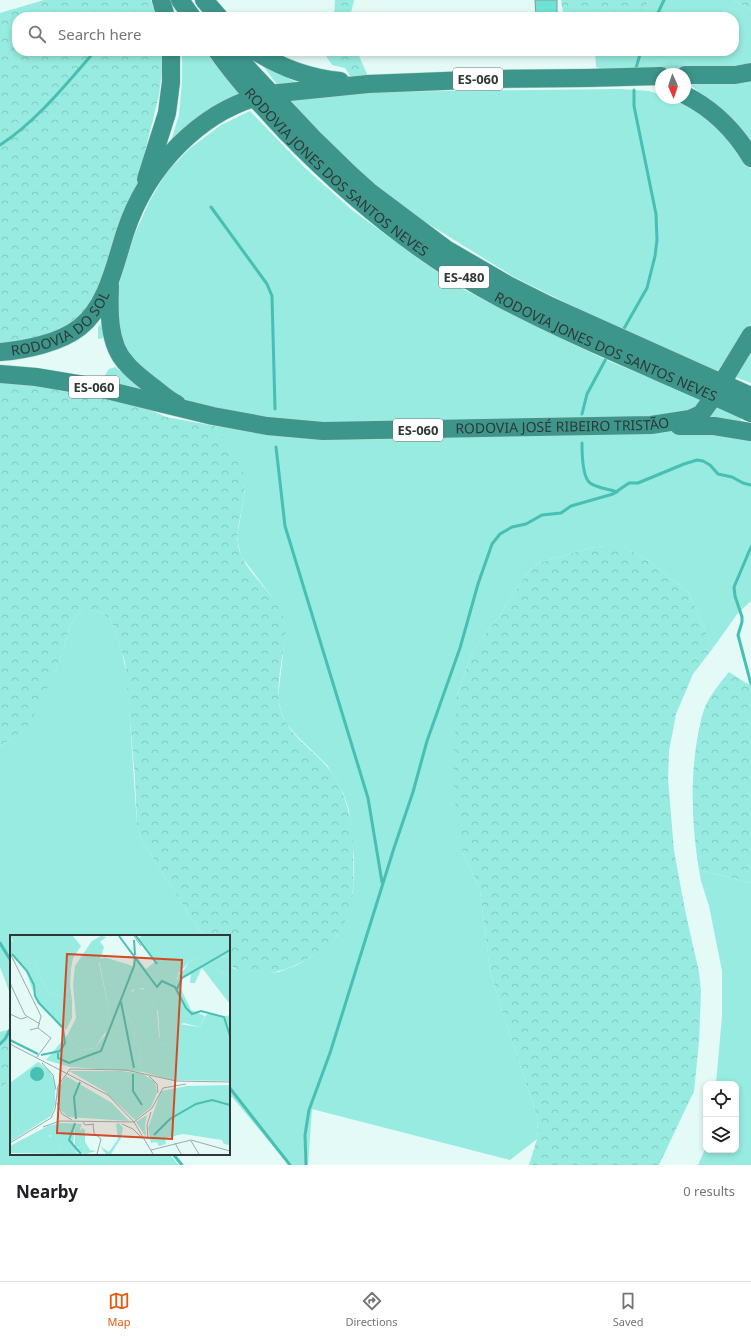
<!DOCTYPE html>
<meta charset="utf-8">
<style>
:root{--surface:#fff;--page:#f2f2f2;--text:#202124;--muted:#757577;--line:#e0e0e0;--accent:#ea580c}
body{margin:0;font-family:"Noto Sans",sans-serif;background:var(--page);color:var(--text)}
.controls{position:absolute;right:12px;bottom:12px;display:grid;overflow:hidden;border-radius:8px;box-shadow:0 2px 6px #0003}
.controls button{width:36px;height:36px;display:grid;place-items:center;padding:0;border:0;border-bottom:1px solid var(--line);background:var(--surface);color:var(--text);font:20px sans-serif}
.compass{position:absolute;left:655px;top:68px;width:36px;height:36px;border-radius:50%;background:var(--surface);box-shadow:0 2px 6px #0003;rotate:177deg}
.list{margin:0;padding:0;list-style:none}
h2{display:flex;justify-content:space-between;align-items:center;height:52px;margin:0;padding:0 16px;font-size:17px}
h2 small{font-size:13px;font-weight:400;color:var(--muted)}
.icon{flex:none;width:22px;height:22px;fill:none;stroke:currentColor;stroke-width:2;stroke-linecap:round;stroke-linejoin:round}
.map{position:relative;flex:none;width:751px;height:1165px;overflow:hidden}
.search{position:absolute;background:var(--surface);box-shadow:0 2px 6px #0003;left:12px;right:12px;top:12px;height:44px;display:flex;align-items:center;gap:10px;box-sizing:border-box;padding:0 14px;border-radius:16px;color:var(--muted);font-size:15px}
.sheet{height:116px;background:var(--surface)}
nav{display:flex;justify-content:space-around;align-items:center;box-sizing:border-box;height:56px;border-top:1px solid var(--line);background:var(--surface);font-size:11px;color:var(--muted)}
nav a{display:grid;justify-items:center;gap:2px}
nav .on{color:var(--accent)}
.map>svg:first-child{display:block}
</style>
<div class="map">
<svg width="751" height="1165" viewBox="0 0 751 1165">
<defs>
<pattern id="forest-crowns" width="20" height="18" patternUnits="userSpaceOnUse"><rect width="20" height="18" fill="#97ebe0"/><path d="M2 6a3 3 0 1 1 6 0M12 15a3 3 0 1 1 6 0" fill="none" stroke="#82cac1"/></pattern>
</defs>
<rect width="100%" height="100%" fill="#e3faf6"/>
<!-- green -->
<g fill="#97ebe0">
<path d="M648,0h85l15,8 3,1v54c-33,6 -67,7 -101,8 -18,0 -36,2 -54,-4l-1,-16h24l2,2 4,-2h109v-34h-89z"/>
<polygon points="182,51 208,51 240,95 170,144 179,115 182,82"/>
<polygon points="263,66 300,84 279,87"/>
<polygon points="751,79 751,141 731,121 691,85"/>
<path d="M621,89l28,2 12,4v3c39,0 74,40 90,72v153l-27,49 -12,3 -198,-98 -108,-67 -51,-42 -47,-47 -18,-22 78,-7z"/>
<polygon points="250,111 305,168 352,210 419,259 461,288 527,322 606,360 701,399 699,408 684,416 350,426 283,420 212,410 184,401 132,363 119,328 117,290 134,236 149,202 166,173 189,149 221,125"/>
<polygon points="111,312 115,336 98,339 98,327"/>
<polygon points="751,351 751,383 735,377"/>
<polygon points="115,367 149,393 106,382 105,375 109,369"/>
<polygon points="715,407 740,417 742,423 703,420"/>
<polygon points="215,426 311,439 354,440 654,430 689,430 751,440 751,601 738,613 713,648 689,593 653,564 623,546 605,546 590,548 535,564 526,575 495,622 487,631 471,654 457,696 463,853 480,890 490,971 503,1014 538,1120 537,1139 510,1160 312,1109 308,1165 289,1165 232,1097 229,1099 229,964 234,969 253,973 269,973 279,972 297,965 313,956 328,944 337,936 353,893 354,858 349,810 344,795 336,779 327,765 297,736 286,723 281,711 278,698 285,636 285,623 272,597 241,556 238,543 238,531 244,497 245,486"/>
<polygon points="82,610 91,610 102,613 109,619 114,627 122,652 127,677 137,825 141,839 191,918 204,936 11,936 11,996 0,967 0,746 14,737 55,672 64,648 70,626 78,614"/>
<polygon points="699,870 751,883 751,1165 698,1165 706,1147 706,1150 736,1150 736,1084 716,1084 722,1016 722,971 709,906 701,881"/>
<polygon points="11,1080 11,1154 169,1154 179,1165 0,1165 0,1088"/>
</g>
<!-- forest -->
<g fill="url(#forest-crowns)">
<polygon points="44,0 151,0 157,17 17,17 17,51 162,51 163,63 159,95 137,184 121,218 96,301 59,333 27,341 0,343 0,13"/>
<polygon points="335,0 354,0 350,17 334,17"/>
<polygon points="561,0 648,0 645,17 609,17 609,13 606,17 568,17 563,12"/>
<polygon points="733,0 751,0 751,9 748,8"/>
<polygon points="323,51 357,51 369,79 353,80 345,68 332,65"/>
<path d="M0,382h28l111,23 27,12 49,9c4,10 14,16 19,25 4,6 9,18 10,25 5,27 -15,56 -2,81 11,23 37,40 43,66 1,7 0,16 -1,23 -3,19 -9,48 -3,65 9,29 41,43 55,68 17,30 18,64 17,97 0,10 0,21 -2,30 -3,10 -8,20 -13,28 -11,16 -31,26 -47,33 -19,8 -46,12 -62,-3v-28h-25l-13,-18 -50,-79 -4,-14 -2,-46 -10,-117 -11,-35 -5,-8 -7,-6 -11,-3h-9l-4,4 -8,12 -6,22 -9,24 -17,36 -10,19 -14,10 -14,9z"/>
<polygon points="605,546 623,546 653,564 689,593 713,648 693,674 676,714 669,751 668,778 674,851 686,915 699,972 701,991 699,1042 694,1091 659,1165 529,1165 537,1139 538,1120 503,1014 490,971 480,890 463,853 456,813 453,776 457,696 471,654 487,631 495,622 526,575 535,564 590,548"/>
<path d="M729,672l22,14v197l-52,-13c-7,-43 -9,-87 -2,-130 2,-11 4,-23 8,-33 6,-13 15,-24 24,-35z"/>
<polygon points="8,1030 11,1031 11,1080 0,1088 0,1032"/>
</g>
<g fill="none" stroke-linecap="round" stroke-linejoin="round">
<!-- stream -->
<g stroke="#47bfb2" stroke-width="3">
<polyline points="656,17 664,0"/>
<polyline points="636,68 641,51"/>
<path d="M0,145c36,-23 67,-62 95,-94"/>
<polyline points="211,207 267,284 272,296 275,409"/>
<polyline points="622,332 647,288 655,256 657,240 656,214 634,106 634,90"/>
<polyline points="582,414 587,394 608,355"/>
<path d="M582,443c0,10 0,34 8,40 7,5 19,6 27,9"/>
<polyline points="276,447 285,526 368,798 382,882"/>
<polyline points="751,547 734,587 735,596 742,617 742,622 738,635 751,684"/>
<polyline points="0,943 11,961"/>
<polyline points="0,1044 5,1039 11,1028"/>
<polyline points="229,1087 290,1165"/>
<polyline points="173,1154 182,1165"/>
<polyline points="306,1165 305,1135 309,1110 330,1053 394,848 413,792 427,741 460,648 478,584 492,544 500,534 512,527 526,524 542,515 561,513 571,506 613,494 629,483 638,483 684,464 697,460 703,461 710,465 718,474 732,477 743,483 751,485"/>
</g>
</g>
<!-- building -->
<polygon fill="#6ee2d4" stroke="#859b97" points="535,0 557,0 557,17 536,17"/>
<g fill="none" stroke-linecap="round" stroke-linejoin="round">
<!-- primary casing -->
<g stroke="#c3d7d3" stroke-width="19">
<g id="primary">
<polyline points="161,0 166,17"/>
<polyline points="180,0 192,17"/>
<polyline points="204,0 219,17"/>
<path id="s1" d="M217,51c20,29 44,54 68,80 63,65 134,124 215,167 81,43 167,76 251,115"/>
<polyline points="234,51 250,71 313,138 350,174 370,192 446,249 508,285 550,306 751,396"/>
<path d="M255,51c25,16 55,27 85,30"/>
<polyline points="685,75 735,75 751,72"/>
<path d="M685,95c28,14 50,36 66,63"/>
<polyline points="146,179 167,113 171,82 171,51"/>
<path d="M110,286c-1,24 -2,58 16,77 7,9 17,16 26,23 8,6 15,13 25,18"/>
<path id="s2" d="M0,352c25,-2 60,-9 80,-25 27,-21 35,-63 45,-94 21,-65 76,-125 144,-139l99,-10 127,-5 92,-1 74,-2"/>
<path id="s3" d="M0,374l36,3 54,9 123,30 54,10 56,5 328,-6 39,-6 11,-5 13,-18 37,-61"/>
<polyline points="679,426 714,426 751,432"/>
</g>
</g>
<!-- primary -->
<use href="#primary" stroke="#3d968c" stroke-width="18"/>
</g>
<g text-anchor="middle" stroke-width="3" stroke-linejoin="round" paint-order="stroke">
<!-- shield labels -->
<g fill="#fff" stroke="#6d7472" stroke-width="1">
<rect x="453" y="68" width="50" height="22" rx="3"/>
<rect x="439" y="266" width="50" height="22" rx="3"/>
<rect x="69" y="376" width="50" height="22" rx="3"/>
<rect x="393" y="419" width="50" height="22" rx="3"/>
</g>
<g font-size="13" font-weight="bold" fill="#2f3836">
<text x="478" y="84">ES-060</text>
<text x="464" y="282">ES-480</text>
<text x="94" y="392">ES-060</text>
<text x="418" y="435">ES-060</text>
</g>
<!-- street labels -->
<g font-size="14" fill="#2f3836" stroke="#fff">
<text dy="5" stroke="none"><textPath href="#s1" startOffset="171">RODOVIA JONES DOS SANTOS NEVES</textPath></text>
<text dy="5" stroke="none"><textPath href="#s2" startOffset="70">RODOVIA DO SOL</textPath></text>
<text dy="5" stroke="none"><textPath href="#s1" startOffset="495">RODOVIA JONES DOS SANTOS NEVES</textPath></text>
<text dy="5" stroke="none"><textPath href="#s3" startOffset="568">RODOVIA JOSÉ RIBEIRO TRISTÃO</textPath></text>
</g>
</g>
<!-- overview -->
<g transform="translate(10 935)">
<rect width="220" height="220" fill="#e3faf6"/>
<path d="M0,1h63l8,10 -8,12 -2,11 -1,15 2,16 -20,-6 -6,-5 -10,-24 -10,-3zM125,1l5,2 1,-2h89v21l-11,-1 -4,7 2,7 10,4 3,6v24l-35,-45 -6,3 -11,12 -1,5 4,2 -3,2 13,27 14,6 -5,11 -16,-4 -8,3 -11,19 -5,-3 -2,-31 -8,-14 -7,-9 -11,2 -7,22 10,16 -1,13 6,11 -1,12 4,8 -73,-5 -24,-7 22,-26 4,8 9,8 14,-2 10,-13 4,-24 -10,-51 5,-3 29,9 3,-10 10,13 10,-8zM28,127l12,9 5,12v22l-4,11 -41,26v-5l9,-4 -1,-7 -8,-12v-31zM59,136h53l21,3 12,8 2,11 -6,14 -16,13 -31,-29zM56,141l46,27 17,18 -61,-4 -8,-8 -3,-13 1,-7zM137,180l-2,10 1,12 -10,-15zM51,188l21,1 -3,8 -1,-6 -3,1 -2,18 4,3 6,-2 3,8 -12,-3 -16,-20 -9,5 10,8 4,10 -53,-1v-7l38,-20z" fill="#97ebe0"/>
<path d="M91,1l5,1 -6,5 4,5 -5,16 10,48 -1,17 -13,20 -14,2 -9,-8 -4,-8 8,-16 -3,-34 2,-18 17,-25zM0,4l8,7 8,16 10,3 10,24 6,5 20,6v18l-6,12 -28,-26 -14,-38 -14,-13zM209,21l11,1v23l-3,-6 -10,-4 -3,-8zM185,24l7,8 -7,16h-5l1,-9 -13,7v-6l6,-5 5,-8zM127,53l9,2 11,19 2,27 4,9 11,-18 5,-3 21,3 6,-12 4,-2 13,4 7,-2v66l-59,-1 -28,-8 -4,-8 1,-12 -6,-11 1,-13 -10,-16 2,-17zM220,150v60l-6,-1 -2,-4 -39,-6 -18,4 1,6 -7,2 -2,-4 -6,1 -3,-15 13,-37 26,-5zM0,179l8,12 1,8 -9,3zM109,188l4,5 -2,10 -10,16h-5l-6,-8 9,6 9,-13 -2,-15zM65,191l4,1 1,4 2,-3 3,2v12l5,8 6,1 -10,3 -3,-8 -8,2zM42,196l12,5 9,14 6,4h-16l-4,-10 -9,-5z" fill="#97ebe0"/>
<path d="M20 139a7 7 0 1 1 14 0a7 7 0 1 1-14 0Z" fill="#47bfb2"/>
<path fill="none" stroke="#47bfb2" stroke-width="2" d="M109,1l38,51 5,-6 13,6 11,21 6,6 9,-3 23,6 6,19M126,1l21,28M124,5l1,15M2,19l15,17 7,14 1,11 4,7 24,25 2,15 -5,8 -19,4M167,54l5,-11 48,-28M111,67l13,66M0,105l28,14M48,118v5l11,5 32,-12 33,-85 1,-9M123,139v17l9,14M66,184l-2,-22 6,-15M65,188l-6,17 12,14M144,200l16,-16 26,-15 16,-4 18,5"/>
<path fill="none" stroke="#9baca9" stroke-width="1" d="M124,1l7,10M0,18l31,63 -3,12 -8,2M0,48l15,32 15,9M0,79l11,5 6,-2M0,109l98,51 26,27 19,32M27,122l14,-19 -13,-10M32,128l11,12 3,15M139,141l8,8 1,9M47,168l5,11 10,6M73,187l2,3 9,-1M83,189l1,9 7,6 -4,15M112,189l11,5 9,9M33,192l17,-6 74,1 18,-14 11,-20 23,-4M138,204l-1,-14 4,-13M181,206l8,13M0,208l41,-25 4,-9 3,-23 12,-17 56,1 50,11 54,1M165,208l6,11M141,215l40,-10 39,11"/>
<path fill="#d34a26" fill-opacity="0.15" stroke="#d34a26" stroke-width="2" d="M57,19l115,6 -10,179 -115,-6z"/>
<rect width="220" height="220" fill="none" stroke="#2f3836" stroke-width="2"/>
</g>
</svg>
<div class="controls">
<button><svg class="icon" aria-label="locate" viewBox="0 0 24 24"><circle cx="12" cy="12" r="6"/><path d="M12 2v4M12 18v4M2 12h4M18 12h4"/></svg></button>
<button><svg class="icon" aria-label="layers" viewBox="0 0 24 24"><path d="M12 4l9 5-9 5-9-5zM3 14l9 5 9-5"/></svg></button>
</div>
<svg class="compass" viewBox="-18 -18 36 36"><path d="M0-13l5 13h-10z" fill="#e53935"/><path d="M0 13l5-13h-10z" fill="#757577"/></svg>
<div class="search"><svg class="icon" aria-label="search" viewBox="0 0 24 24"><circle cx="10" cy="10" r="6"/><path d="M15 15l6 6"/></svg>Search here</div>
</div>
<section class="sheet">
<h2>Nearby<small>0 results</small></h2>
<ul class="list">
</ul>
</section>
<nav>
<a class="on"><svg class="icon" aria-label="map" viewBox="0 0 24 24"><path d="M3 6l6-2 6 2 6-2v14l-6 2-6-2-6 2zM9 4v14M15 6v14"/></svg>Map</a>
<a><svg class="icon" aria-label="directions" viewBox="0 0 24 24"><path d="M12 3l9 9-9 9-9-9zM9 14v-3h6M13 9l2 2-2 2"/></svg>Directions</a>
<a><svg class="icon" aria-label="saved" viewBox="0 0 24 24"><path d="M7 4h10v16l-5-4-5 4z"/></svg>Saved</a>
</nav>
